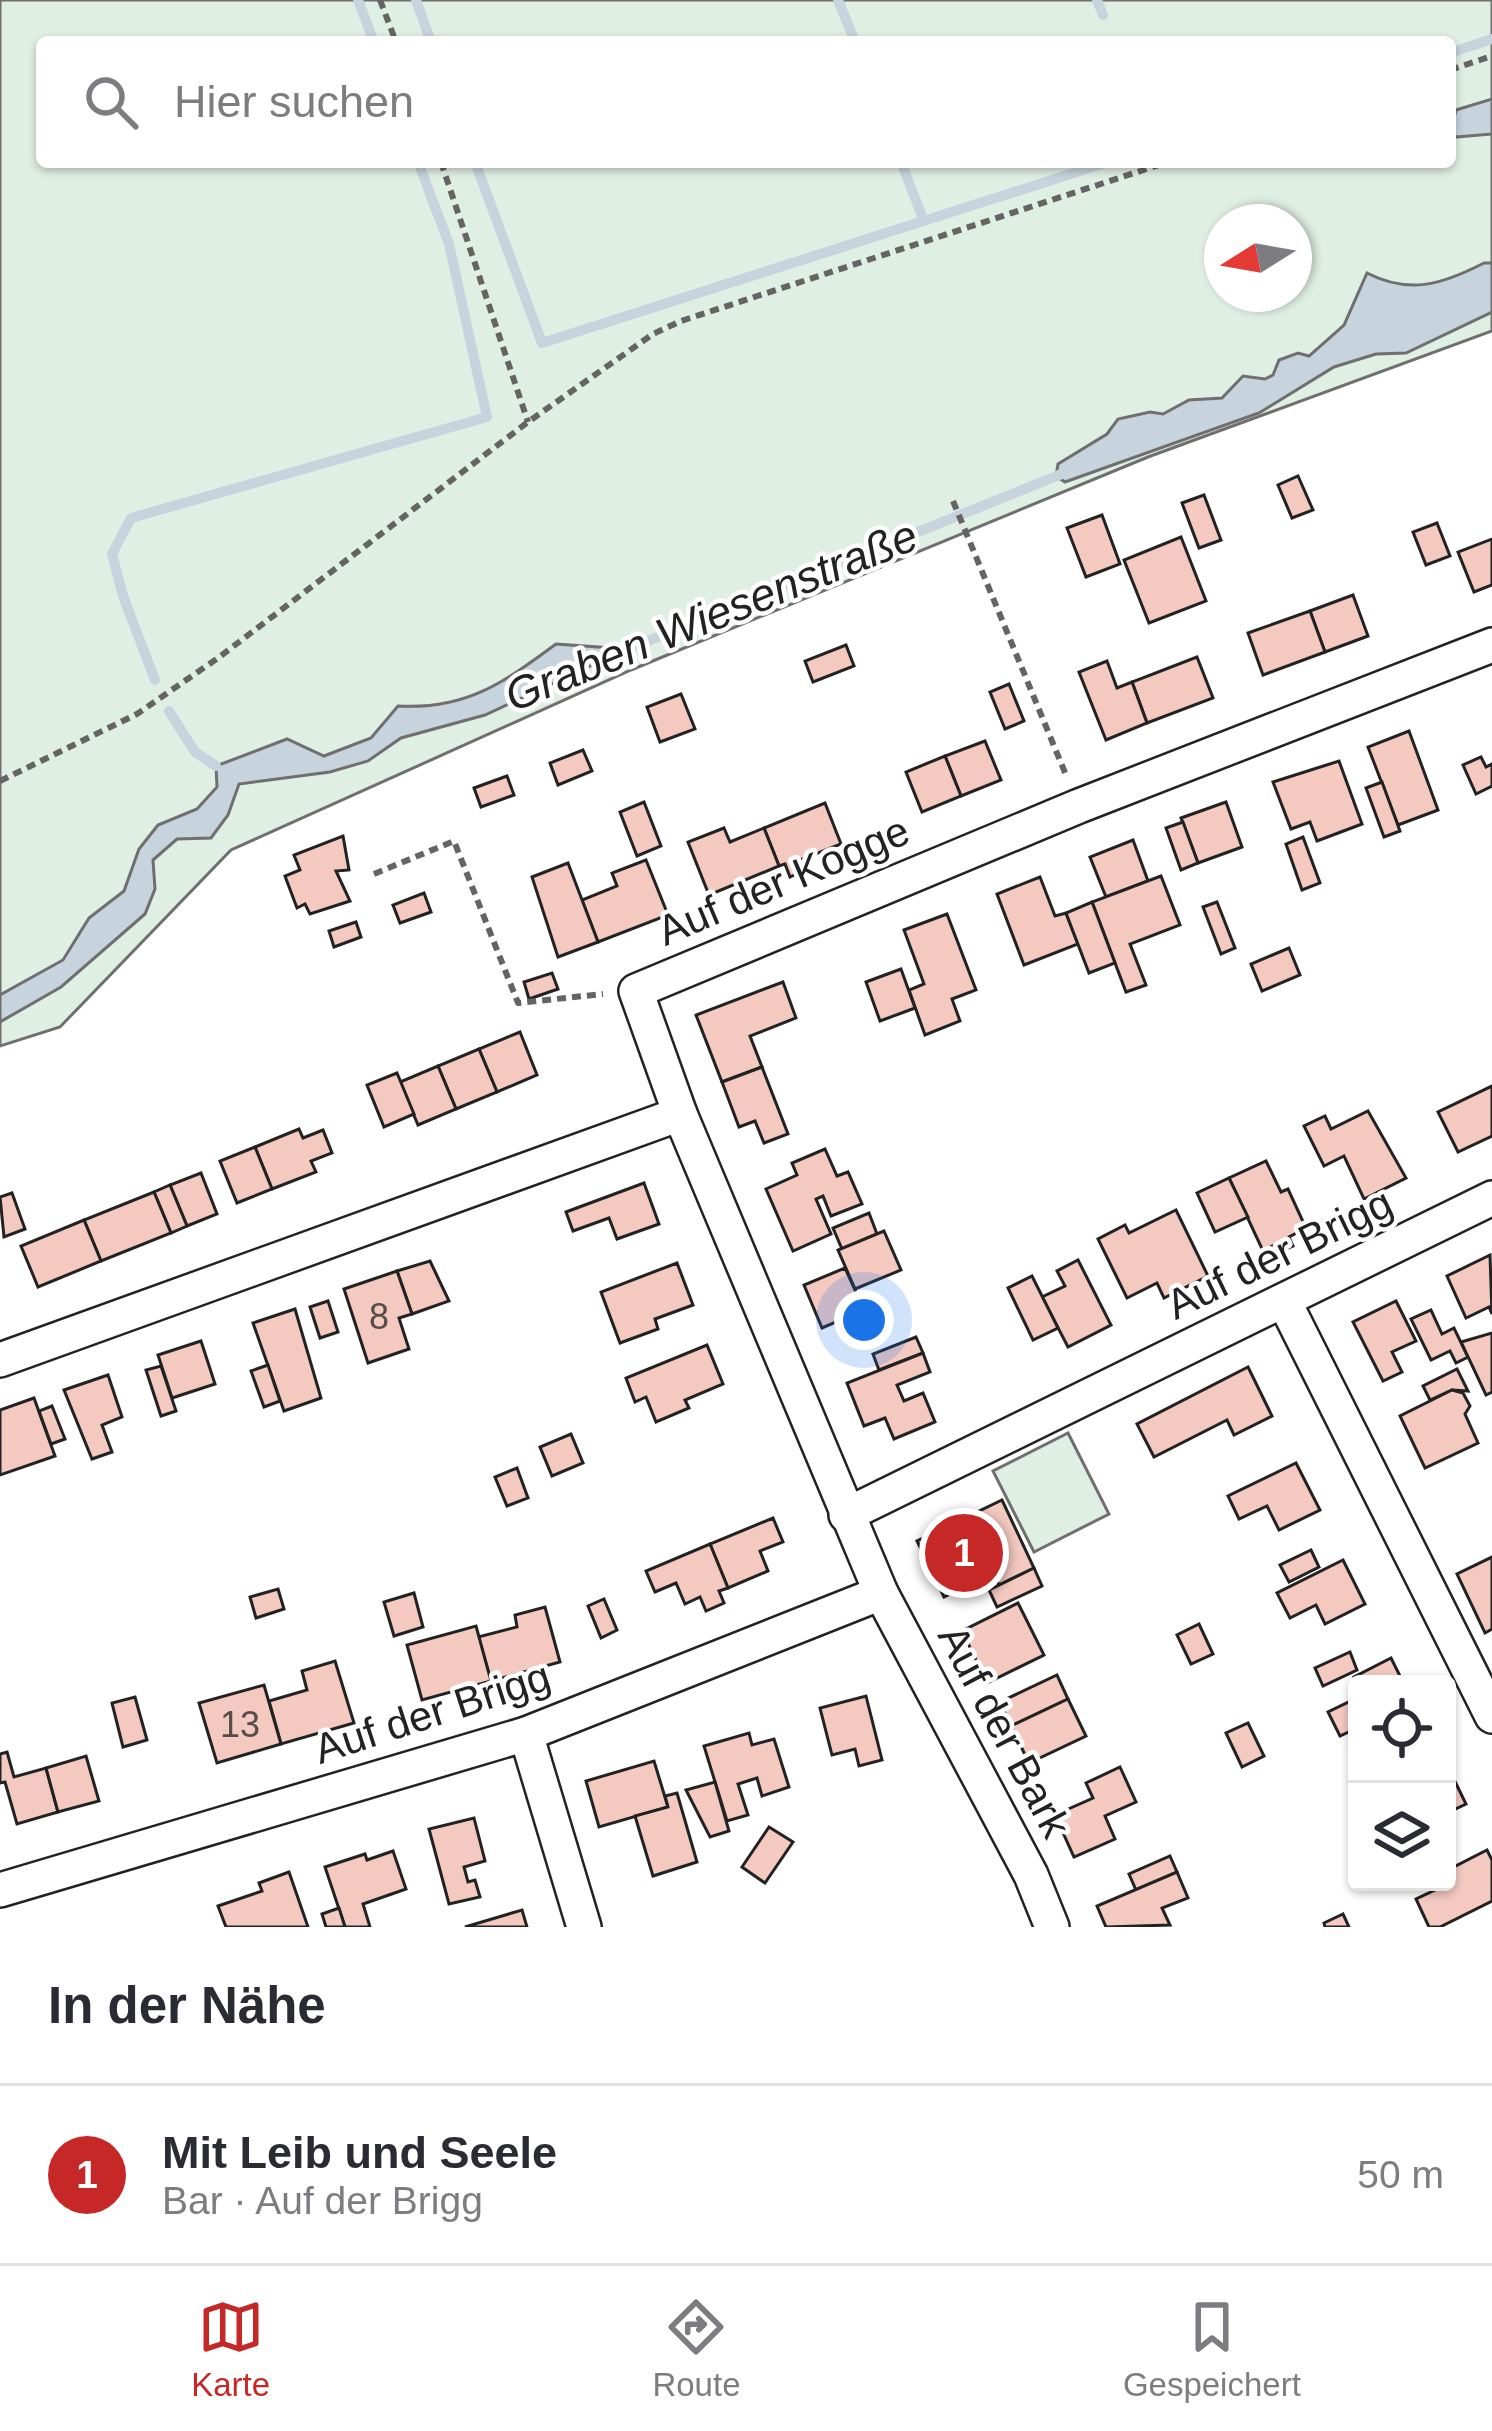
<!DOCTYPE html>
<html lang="de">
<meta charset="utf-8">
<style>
:root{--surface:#fff;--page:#f7f7f7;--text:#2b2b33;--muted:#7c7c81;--line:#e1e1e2;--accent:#c62828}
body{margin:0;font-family:Arial,sans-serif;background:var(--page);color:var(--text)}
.controls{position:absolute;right:36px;bottom:36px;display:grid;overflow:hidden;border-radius:12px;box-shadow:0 3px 9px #0004}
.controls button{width:108px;height:108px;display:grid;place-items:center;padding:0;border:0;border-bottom:3px solid var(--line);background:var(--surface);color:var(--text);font:60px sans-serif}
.compass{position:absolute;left:1204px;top:204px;width:108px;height:108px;border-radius:50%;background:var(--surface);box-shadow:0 3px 9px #0004;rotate:259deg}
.you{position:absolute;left:864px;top:1320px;width:42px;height:42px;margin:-30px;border:9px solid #fff;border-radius:50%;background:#1a73e8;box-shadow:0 0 0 18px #1a73e833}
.badge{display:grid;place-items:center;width:78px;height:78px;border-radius:50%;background:var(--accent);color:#fff;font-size:39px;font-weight:700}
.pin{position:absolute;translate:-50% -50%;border:6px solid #fff;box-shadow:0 3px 12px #0006}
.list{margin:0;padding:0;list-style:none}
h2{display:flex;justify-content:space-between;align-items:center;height:156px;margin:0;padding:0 48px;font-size:51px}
h2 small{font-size:39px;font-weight:400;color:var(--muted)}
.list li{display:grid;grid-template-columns:78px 1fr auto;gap:36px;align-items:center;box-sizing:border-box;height:180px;padding:0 48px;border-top:3px solid var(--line)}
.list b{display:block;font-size:45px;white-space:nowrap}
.list p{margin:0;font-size:39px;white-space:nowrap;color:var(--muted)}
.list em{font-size:39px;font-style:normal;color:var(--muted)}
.icon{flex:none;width:66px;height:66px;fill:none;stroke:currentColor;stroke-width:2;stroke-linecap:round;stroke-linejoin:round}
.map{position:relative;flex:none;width:1492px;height:1927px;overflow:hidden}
.search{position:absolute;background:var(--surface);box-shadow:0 3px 9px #0004;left:36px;right:36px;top:36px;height:132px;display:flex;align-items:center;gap:30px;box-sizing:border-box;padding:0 42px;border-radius:12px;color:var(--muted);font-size:45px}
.sheet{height:336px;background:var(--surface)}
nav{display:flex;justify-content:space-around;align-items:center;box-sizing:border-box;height:168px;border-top:3px solid var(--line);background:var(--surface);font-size:33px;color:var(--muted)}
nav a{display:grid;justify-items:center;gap:6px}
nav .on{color:var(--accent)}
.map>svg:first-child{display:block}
</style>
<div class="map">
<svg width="1492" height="1927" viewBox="0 0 1492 1927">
<rect width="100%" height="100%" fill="#fff"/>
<!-- green -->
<g fill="#e0efe3" stroke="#6f6f6f" stroke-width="3" fill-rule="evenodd">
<path d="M0,0h1492v331l-344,126 -517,213 -400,180 -171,177 -60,19zM42,42h1408v120h-1408zM1222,222h72v72h-72z"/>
<polygon points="1068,1433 1109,1514 1034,1552 993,1471"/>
</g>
<!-- water -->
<g fill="#c7d3dd" stroke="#6f6f6f" stroke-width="3">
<polygon points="1492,99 1492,134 1457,137 1450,133 1456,110"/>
<path d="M1484,263h8v49l-86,41 -30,1 -42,13 -75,46 -194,69 -9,-6 2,-12 49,-30 11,-15 32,-7 13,2 26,-14 33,-2 21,-22 22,3 8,-4 6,-15 19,-7 11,3 35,-31 23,-52c43,22 76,11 117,-10z"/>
<path d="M556,644l56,4v8l-127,59 -84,23 -33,23 -38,11 -91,12 -11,31 -17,23 -34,1 -24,21 2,29 -10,25 -84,73 -61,35v-27l63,-35 26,-42 35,-27 15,-42 19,-24 39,-16 20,-22 -1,-21 71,-27 37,17 47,-18 27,-32c68,4 105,-23 158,-62z"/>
</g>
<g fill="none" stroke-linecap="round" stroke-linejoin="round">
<!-- stream -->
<g stroke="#c7d3dd" stroke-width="10">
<polyline points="358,0 374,42"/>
<polyline points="416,0 431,42"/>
<polyline points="838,0 855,42"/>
<polyline points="1097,0 1103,15"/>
<polyline points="1450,53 1492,39"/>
<polyline points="475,162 542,343 1108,162"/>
<polyline points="901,162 924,221"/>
<polyline points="603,659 1064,473"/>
<polyline points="155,680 123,596 112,554 131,518 487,417 449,244 418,162"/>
<polyline points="169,711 195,752 216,766"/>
</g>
</g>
<!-- building -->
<g fill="#f3c9c0" stroke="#222" stroke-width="3">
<polygon points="1298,476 1313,510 1292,518 1278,485"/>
<polygon points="1204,495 1221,540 1199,548 1182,503"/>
<polygon points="1102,515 1120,564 1086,577 1067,528"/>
<polygon points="1437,523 1450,556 1426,565 1413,532"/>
<polygon points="1181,537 1206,601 1149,623 1124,560"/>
<polygon points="1492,539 1492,585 1474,592 1458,552"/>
<polygon points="1353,595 1368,636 1325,652 1310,611"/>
<polygon points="1310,611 1325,652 1263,675 1248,633"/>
<polygon points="846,645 854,666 813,682 805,661"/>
<polygon points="1197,657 1213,698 1147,723 1132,682"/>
<polygon points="1107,661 1117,688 1132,682 1147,723 1106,740 1079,672"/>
<polygon points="1009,684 1024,721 1005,729 990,692"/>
<polygon points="681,694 695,729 660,742 647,707"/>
<polygon points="1409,731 1438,810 1398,825 1368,747"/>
<polygon points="985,741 1001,780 961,796 945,756"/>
<polygon points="583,750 592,771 558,785 550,763"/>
<polygon points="945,756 961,796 922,812 906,772"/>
<polygon points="1481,757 1486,767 1492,764 1492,786 1476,794 1463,765"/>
<polygon points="1339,761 1362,824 1317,841 1310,822 1291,829 1273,782"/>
<polygon points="507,776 514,795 481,807 474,788"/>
<polygon points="1382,782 1400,831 1384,837 1366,788"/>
<polygon points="644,802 661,846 637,856 620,812"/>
<polygon points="1226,802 1242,847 1198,863 1181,818"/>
<polygon points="825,803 841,844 800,860 805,870 790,877 785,864 779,866 764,828"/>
<polygon points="1183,822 1198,863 1181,870 1166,828"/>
<polygon points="724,828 730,842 764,828 779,866 709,895 688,842"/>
<polygon points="343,836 349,870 336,871 350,901 310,914 305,904 297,908 285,876 300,870 294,855"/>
<polygon points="1303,837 1320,883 1302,890 1286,844"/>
<polygon points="1133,840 1148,881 1106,897 1090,857"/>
<polygon points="646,860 668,915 598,942 582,900 617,886 612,873"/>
<polygon points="568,863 598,942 558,957 532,877"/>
<polygon points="1161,876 1180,925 1130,944 1146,985 1126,992 1092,902"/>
<polygon points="1040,877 1055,916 1066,913 1078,944 1024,965 997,894"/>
<polygon points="424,893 431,912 400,923 393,905"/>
<polygon points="1092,902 1115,963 1089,973 1066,913"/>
<polygon points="1217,902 1235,948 1221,954 1203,907"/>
<polygon points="947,914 976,990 952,999 960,1021 925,1035 909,990 924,984 904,930"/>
<polygon points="356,922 361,937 334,947 329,931"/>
<polygon points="1289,948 1300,975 1262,991 1251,964"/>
<polygon points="901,969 915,1008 880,1021 866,982"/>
<polygon points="552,973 558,989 529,999 524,982"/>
<polygon points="783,982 796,1018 750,1036 762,1067 722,1082 696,1015"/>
<polygon points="520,1032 537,1075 497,1092 479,1049"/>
<polygon points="479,1049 497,1092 456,1109 438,1066"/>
<polygon points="438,1066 456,1109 418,1125 400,1082"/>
<polygon points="762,1067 788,1134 764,1143 755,1121 739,1127 722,1082"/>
<polygon points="397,1073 414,1114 384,1127 367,1085"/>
<polygon points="1492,1086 1492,1136 1458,1152 1438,1112"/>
<polygon points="1368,1111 1406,1178 1364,1199 1344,1156 1324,1166 1304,1126 1325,1116 1331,1129"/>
<polygon points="299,1129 303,1138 323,1130 332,1153 311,1161 316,1172 272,1189 255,1147"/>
<polygon points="255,1147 272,1189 237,1203 220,1161"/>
<polygon points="825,1149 837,1176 848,1172 862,1204 831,1216 823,1196 816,1199 831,1234 793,1251 766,1189 797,1175 792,1163"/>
<polygon points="1266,1161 1281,1192 1288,1189 1306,1228 1289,1237 1293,1246 1280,1252 1276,1244 1263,1251 1229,1178"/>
<polygon points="201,1173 217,1214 187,1226 170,1185"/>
<polygon points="1229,1178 1248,1217 1215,1232 1197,1193"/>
<polygon points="644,1183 659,1224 617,1239 609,1218 573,1231 566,1212"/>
<polygon points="170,1185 187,1226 171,1233 154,1192"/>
<polygon points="154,1192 171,1233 101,1261 84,1220"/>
<polygon points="12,1193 25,1229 4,1237 0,1197"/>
<polygon points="1176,1210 1208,1276 1164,1298 1157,1283 1127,1298 1098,1239 1125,1225 1129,1233"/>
<polygon points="869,1213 877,1234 842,1249 833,1228"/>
<polygon points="84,1220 101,1261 38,1287 21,1246"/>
<polygon points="884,1231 901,1270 855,1289 838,1250"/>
<polygon points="1490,1255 1492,1314 1489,1307 1466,1318 1447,1276"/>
<polygon points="1078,1260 1111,1325 1068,1347 1042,1297 1065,1286 1057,1271"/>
<polygon points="430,1261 449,1301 412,1314 397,1271"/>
<polygon points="677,1263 693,1305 655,1319 658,1329 620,1343 601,1292"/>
<polygon points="845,1268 864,1310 822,1328 804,1285"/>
<polygon points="397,1271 412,1314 399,1318 409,1349 368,1363 344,1289"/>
<polygon points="1032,1276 1058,1328 1033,1340 1008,1288"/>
<polygon points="328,1301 338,1332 320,1338 310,1307"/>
<polygon points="1396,1301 1416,1341 1392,1352 1402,1372 1383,1381 1353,1322"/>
<polygon points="295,1309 321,1398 284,1411 253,1323"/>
<polygon points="1431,1310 1442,1334 1454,1328 1468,1357 1456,1363 1450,1351 1431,1360 1411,1319"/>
<polygon points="1492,1333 1492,1392 1486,1395 1461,1342"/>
<polygon points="916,1337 923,1353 879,1370 873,1354"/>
<polygon points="201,1341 215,1384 172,1398 158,1355"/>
<polygon points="707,1345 723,1384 685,1400 689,1408 656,1422 646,1397 635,1402 626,1378"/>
<polygon points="923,1353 930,1372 897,1385 904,1401 923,1393 935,1422 894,1439 885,1418 864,1426 847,1383"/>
<polygon points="268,1365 280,1401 264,1407 251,1371"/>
<polygon points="161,1366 176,1411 161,1416 146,1370"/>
<polygon points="1248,1367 1272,1416 1234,1435 1227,1420 1154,1457 1137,1424"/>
<polygon points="1457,1369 1468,1391 1452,1390 1430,1400 1423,1386"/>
<polygon points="108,1375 122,1417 102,1425 112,1452 92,1459 64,1390"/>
<polygon points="1452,1390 1463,1393 1470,1406 1465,1414 1478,1443 1425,1468 1400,1416"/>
<polygon points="34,1398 55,1456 0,1475 0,1410"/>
<polygon points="52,1406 65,1439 51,1444 39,1411"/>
<polygon points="571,1434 583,1463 552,1476 540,1447"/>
<polygon points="1296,1463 1320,1510 1279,1530 1267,1506 1239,1519 1228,1496"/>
<polygon points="517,1468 528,1498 507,1506 495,1477"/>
<polygon points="1002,1500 1034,1568 999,1585 993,1573 944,1597 917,1541"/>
<polygon points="773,1518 783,1542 760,1551 768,1571 728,1588 710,1544"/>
<polygon points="710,1544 728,1588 719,1591 724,1603 706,1611 700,1597 685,1604 676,1583 655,1592 646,1571"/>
<polygon points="1311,1550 1319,1567 1289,1582 1280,1565"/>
<polygon points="1492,1557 1492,1629 1485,1633 1457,1574"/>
<polygon points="1343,1560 1365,1604 1325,1624 1316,1605 1290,1618 1277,1593"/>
<polygon points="1034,1568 1042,1586 997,1607 989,1590"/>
<polygon points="278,1589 284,1609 256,1618 250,1597"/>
<polygon points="414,1593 423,1627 394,1636 384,1602"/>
<polygon points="604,1599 617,1630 601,1638 588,1606"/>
<polygon points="1018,1603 1044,1655 987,1683 962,1631"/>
<polygon points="545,1607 560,1662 491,1681 478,1637 517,1627 515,1615"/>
<polygon points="1199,1624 1213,1654 1191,1664 1177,1635"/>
<polygon points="476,1626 491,1681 422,1700 407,1645"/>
<polygon points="1350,1652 1357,1670 1323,1686 1315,1668"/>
<polygon points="1391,1658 1404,1684 1357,1684 1354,1677"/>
<polygon points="335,1661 354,1723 281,1744 269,1701 307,1690 302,1671"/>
<polygon points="1057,1675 1068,1699 1011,1726 1000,1702"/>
<polygon points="264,1685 281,1744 217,1763 199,1703"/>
<polygon points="866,1696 882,1760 859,1766 855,1749 832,1755 820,1708"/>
<polygon points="135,1697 147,1740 123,1747 112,1703"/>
<polygon points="1357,1698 1357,1728 1340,1736 1328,1712"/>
<polygon points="1068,1699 1086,1736 1029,1763 1011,1726"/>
<polygon points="1248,1723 1264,1756 1242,1767 1226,1733"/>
<polygon points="749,1733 752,1745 774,1739 789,1787 762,1796 757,1778 738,1784 748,1815 727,1821 704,1746"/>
<polygon points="7,1752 14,1777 46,1768 58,1812 17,1824 5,1782 0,1783 0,1754"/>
<polygon points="86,1756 99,1801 58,1812 46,1768"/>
<polygon points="654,1761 668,1807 599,1827 586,1781"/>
<polygon points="1447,1765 1466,1804 1447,1813"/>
<polygon points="1120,1767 1136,1802 1105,1816 1115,1839 1074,1857 1055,1815 1093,1798 1086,1783"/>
<polygon points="715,1782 729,1831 710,1837 686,1790"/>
<polygon points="677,1793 697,1862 653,1876 635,1816 668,1807 665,1796"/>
<polygon points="474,1818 485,1861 464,1867 468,1882 475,1880 480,1897 449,1904 429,1829"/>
<polygon points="769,1827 793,1842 765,1883 742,1867"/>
<polygon points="1487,1850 1492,1860 1492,1901 1440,1927 1429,1927 1416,1899 1454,1881 1448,1870"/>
<polygon points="393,1851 406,1889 363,1904 370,1927 345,1927 325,1867 365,1854 367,1860"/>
<polygon points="1170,1856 1177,1872 1136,1890 1129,1874"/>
<polygon points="289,1872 308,1927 226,1927 218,1906 262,1891 259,1883"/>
<polygon points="1177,1872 1188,1898 1162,1908 1170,1925 1106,1927 1097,1906"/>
<polygon points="339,1908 345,1927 326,1927 322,1914"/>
<polygon points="522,1910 527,1927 465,1927"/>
<polygon points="1343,1914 1349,1927 1325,1927 1324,1923"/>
</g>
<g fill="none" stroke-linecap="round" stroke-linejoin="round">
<!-- minor casing -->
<g stroke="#222" stroke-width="38">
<g id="minor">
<polyline points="680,1114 881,1593 1031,1875 1052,1927"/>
<polyline points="1284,1301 1492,1716"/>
<polyline points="0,1360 680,1114 636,991 1079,806 1492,645"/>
<polyline points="846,1515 1492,1198"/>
<polyline points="526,1734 584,1927"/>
<polyline points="0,1890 526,1734 881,1593"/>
</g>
</g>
<!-- path -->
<g stroke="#646464" stroke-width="6" stroke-dasharray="9 6" stroke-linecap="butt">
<polyline points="380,0 396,42"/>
<polyline points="1450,70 1492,56"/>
<polyline points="441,162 528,422"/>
<polyline points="953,501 1066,775"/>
<polyline points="0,781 137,714 218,658 528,422 653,334 681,321 1168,162"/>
<polyline points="374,874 454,841 518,1003 603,994"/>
</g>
<!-- minor -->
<use href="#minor" stroke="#fff" stroke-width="33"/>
</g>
<g text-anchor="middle" stroke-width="9" stroke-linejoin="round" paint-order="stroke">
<!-- number labels -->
<g font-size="36" fill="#564c4a">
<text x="379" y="1329">8</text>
<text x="240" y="1737">13</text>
</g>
<!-- street labels -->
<g font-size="42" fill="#222" stroke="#fff">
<text transform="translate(783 880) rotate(-23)" y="15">Auf der Kogge</text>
<text transform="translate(1279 1253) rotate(-26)" y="15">Auf der Brigg</text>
<text transform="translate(432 1712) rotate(-18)" y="15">Auf der Brigg</text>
<text transform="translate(1005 1731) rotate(62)" y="15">Auf der Bark</text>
</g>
<!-- water labels -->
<g font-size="45" font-style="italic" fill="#222" stroke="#fff">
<text transform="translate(711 615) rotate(-22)" y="16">Graben Wiesenstraße</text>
</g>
</g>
</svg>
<div class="controls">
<button><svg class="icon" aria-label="locate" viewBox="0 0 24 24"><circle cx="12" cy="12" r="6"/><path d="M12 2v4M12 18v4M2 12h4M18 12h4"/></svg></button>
<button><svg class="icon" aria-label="layers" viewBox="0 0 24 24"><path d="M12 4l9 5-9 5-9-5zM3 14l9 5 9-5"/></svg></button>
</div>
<svg class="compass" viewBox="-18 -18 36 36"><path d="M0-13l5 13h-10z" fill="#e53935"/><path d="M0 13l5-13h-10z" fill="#7c7c81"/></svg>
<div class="you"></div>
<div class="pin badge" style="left:964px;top:1553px">1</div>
<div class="search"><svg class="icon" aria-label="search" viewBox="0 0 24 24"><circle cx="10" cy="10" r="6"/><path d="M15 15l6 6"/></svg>Hier suchen</div>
</div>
<section class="sheet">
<h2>In der Nähe<small></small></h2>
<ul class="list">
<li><span class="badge">1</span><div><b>Mit Leib und Seele</b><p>Bar · Auf der Brigg</p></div><em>50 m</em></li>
</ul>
</section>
<nav>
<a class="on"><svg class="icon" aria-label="map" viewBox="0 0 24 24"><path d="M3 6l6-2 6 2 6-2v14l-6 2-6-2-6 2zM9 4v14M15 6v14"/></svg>Karte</a>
<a><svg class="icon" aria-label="directions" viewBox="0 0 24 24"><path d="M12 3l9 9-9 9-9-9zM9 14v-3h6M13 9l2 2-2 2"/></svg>Route</a>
<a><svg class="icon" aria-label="saved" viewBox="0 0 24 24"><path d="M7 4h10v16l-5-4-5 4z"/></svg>Gespeichert</a>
</nav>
